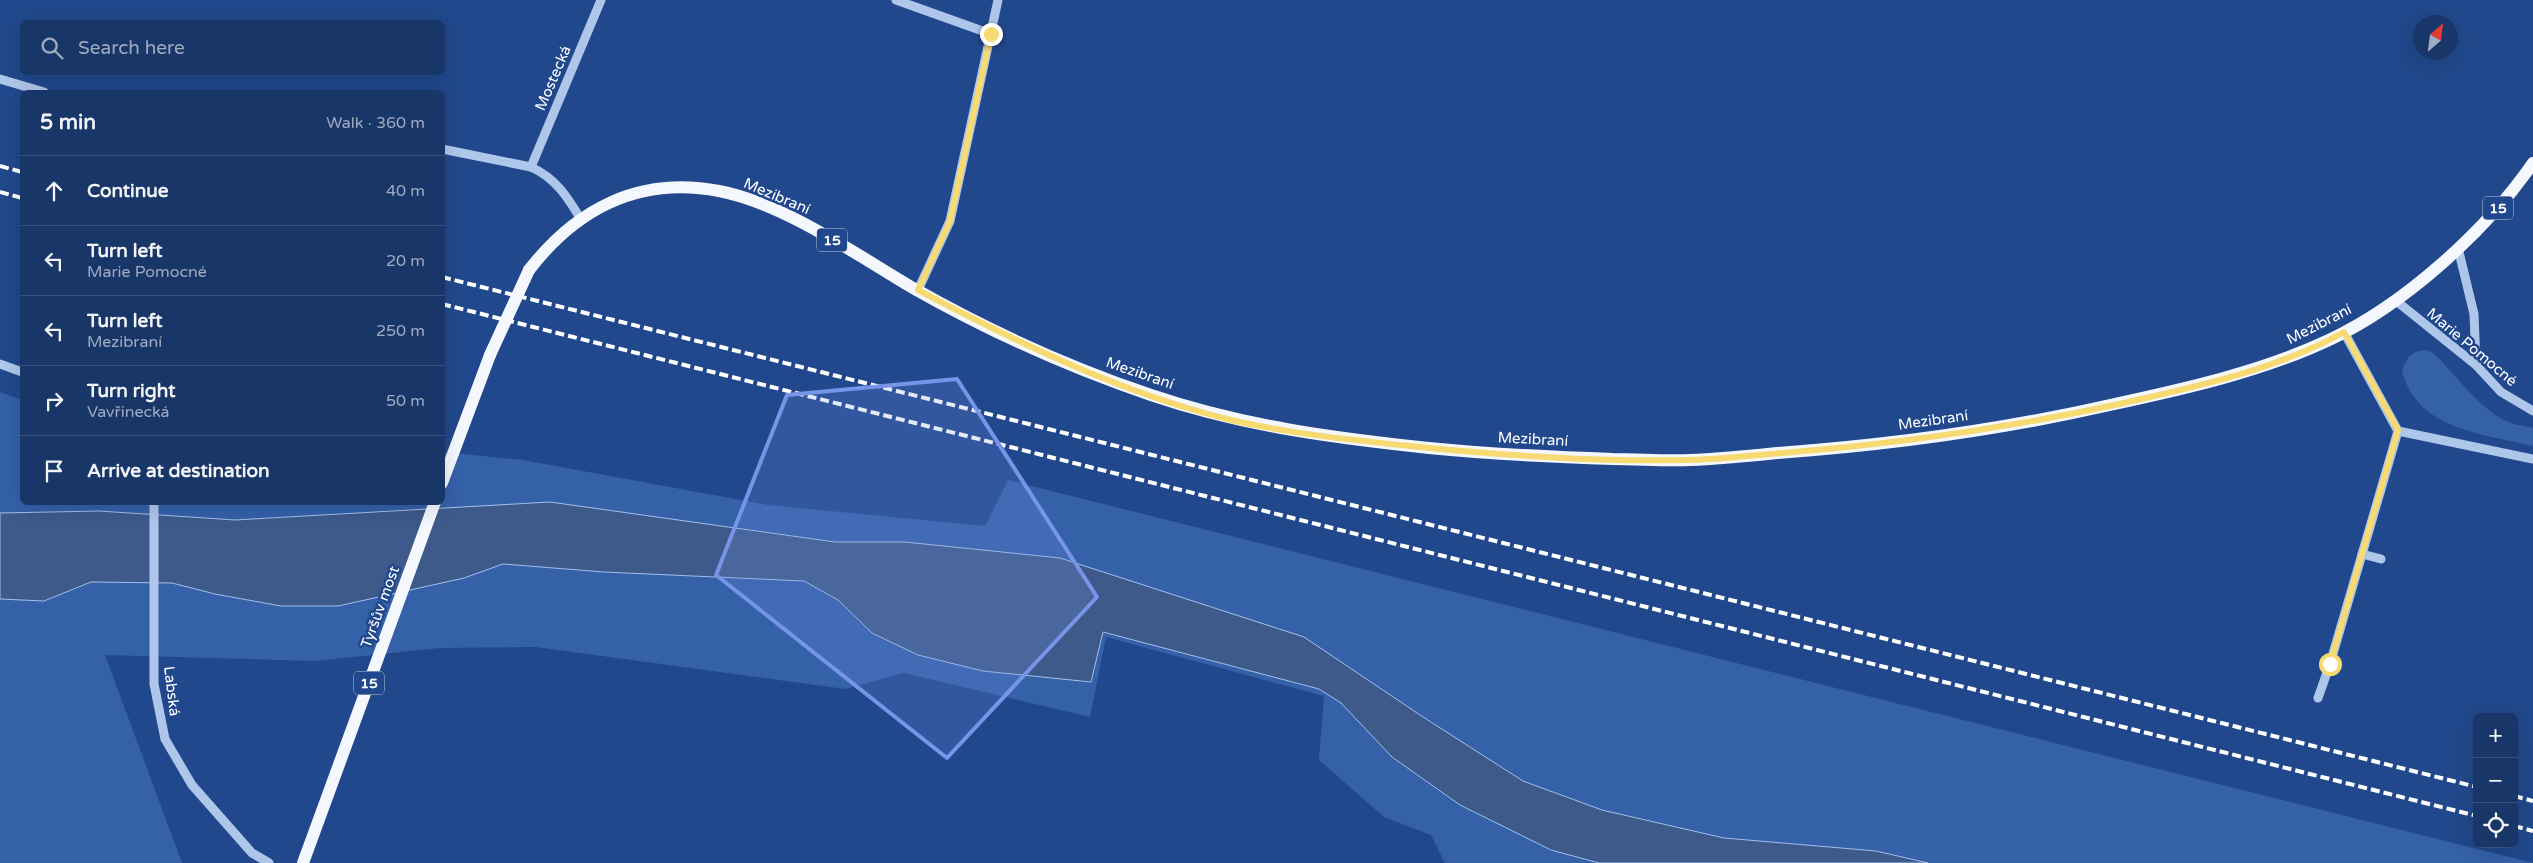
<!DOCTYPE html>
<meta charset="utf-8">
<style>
:root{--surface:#193669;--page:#264171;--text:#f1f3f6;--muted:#9fabc0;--line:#37507d}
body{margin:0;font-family:"Varela Round",sans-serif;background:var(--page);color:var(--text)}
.controls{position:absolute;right:15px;bottom:15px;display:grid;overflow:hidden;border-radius:8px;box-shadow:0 5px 20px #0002}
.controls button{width:45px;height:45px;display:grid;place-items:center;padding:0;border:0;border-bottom:1px solid var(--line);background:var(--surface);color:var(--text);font:25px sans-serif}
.compass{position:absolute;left:2413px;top:15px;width:45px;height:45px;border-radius:50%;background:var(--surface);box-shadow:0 5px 20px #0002;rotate:28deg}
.stop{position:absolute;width:15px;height:15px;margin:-11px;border:4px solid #f7da71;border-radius:50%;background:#fff}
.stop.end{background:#f7da71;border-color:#fff;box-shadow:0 1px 5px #0008}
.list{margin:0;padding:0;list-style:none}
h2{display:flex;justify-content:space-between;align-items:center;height:65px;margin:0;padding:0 20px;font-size:21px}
h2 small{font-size:16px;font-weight:400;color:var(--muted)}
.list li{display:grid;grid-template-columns:32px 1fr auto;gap:15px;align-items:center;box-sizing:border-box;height:70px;padding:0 20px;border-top:1px solid var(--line)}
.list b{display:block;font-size:19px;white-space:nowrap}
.list p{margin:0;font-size:16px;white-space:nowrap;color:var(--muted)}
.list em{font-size:16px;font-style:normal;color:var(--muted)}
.icon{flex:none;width:28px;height:28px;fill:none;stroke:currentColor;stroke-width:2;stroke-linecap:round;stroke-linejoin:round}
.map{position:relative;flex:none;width:2533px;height:863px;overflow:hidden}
.search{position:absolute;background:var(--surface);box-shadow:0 5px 20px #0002;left:20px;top:20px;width:425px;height:55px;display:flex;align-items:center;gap:12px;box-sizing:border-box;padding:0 18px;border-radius:8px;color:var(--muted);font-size:19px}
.panel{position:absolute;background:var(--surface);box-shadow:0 5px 20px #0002;left:20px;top:90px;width:425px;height:415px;border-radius:8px}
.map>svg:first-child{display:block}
</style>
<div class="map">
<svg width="2533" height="863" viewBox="0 0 2533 863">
<rect width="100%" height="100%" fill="#21488c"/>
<!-- green -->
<g fill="#3561a9">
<path d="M2425,350l7,2c24,22 44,54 74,69 8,4 18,5 27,7v18c-49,-12 -116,-16 -131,-75 4,-13 9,-20 23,-21z"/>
<polygon points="0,392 22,400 22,502 442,502 443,452 523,460 768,505 985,526 1008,480 2533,863 1928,863 1876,851 1724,838 1602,810 1523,781 1420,715 905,542 835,542 713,525 369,514 235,520 99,511 0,513"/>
<polygon points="503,564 604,572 804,581 838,600 872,633 1103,632 1319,689 1341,703 1392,757 1460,805 1551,850 1599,863 1445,863 1431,835 1384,817 1319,760 1324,696 1106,637 1090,717 904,673 845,689 536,647 440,648 314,661 105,655 182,863 0,863 0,599 44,601 91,582 172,583 215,594 281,606 338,606 464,578"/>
</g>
<!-- water -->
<polygon fill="#3e5a8b" stroke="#a3c0ec" points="550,502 835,542 905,542 1060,558 1304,637 1420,715 1523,781 1602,810 1724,838 1876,851 1928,863 1599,863 1551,850 1460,805 1392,757 1341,703 1319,689 1103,632 1091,682 983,671 918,655 872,633 838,600 804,581 604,572 503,564 464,578 338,606 281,606 215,594 172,583 91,582 44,601 0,599 0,513 99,511 235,520"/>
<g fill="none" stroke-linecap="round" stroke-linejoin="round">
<!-- minor -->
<g stroke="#afc6eb" stroke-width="9">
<polyline points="896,0 991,34"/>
<polyline points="0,79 44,92"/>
<path d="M442,149l89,18c24,11 36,29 49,51"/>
<polyline points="531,167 601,0"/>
<polyline points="2458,248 2474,314 2476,365"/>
<polyline points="918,290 950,221 998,0"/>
<polyline points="2395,300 2476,365 2501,392 2533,411"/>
<polyline points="2344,332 2398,431 2533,459"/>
<polyline points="0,364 22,372"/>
<polyline points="154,502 154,684 165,739 192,785 252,853 269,863"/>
<polyline points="2362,554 2381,559"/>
<polyline points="2318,698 2330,664 2398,431"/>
</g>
<!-- major -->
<g stroke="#f4f7fe" stroke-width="12">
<path d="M529,270c48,-62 111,-94 190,-79 64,12 138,64 194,97 76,43 155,79 238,107 91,31 183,43 278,53 61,6 123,9 184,11 26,0 51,2 77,1 29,-1 58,-4 87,-7 112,-8 223,-23 333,-48 74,-16 151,-33 219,-65 75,-35 157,-109 204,-177"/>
<polyline points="442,483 490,355"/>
<polyline points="303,863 435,502"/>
</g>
<!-- rail -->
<g stroke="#fff" stroke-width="4" stroke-dasharray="9 4" stroke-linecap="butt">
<polyline points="0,166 22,172"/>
<polyline points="0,192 22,198"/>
<polyline points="442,277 2477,787"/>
<polyline points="442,304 2477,816"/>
<polyline points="2514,796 2533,801"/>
<polyline points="2514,826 2533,831"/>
</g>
<!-- major-bridge -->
<polyline stroke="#f4f7fe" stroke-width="12" points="490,355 529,270"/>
</g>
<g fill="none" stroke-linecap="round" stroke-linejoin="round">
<!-- route -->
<path stroke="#f7da71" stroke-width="6" d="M991,34l-41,187 -32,69c100,53 203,103 313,130 65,15 132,21 198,28 85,8 173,14 258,12 32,0 64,-5 96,-7 113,-9 225,-25 336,-49 74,-17 158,-34 225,-72l54,98 -68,234"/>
</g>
<!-- marked area -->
<path fill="#7795e8" fill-opacity="0.2" stroke="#7795e8" stroke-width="4" stroke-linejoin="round" d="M957,379l140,218 -150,161 -231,-183 71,-180z"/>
<g text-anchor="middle" stroke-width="5" stroke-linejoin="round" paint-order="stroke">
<!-- shield labels -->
<g fill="#21488c" stroke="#bcc8dc" stroke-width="1">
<rect x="2483" y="196.5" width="30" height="23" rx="4"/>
<rect x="817" y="228.5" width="30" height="23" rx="4"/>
<rect x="354" y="671.5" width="30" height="23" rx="4"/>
</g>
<g font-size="14" font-weight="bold" fill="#fff">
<text x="2498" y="213">15</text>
<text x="832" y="245">15</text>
<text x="369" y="688">15</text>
</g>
<!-- street labels -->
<g font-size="15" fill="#fff" stroke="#21488c">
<text transform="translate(553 78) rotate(-67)" y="5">Mostecká</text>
<text transform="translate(777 196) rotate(23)" y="5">Mezibraní</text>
<text transform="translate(2319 324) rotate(-27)" y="5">Mezibraní</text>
<text transform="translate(2472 347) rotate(40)" y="5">Marie Pomocné</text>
<text transform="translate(1140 373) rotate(19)" y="5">Mezibraní</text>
<text transform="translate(1933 420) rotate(-8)" y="5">Mezibraní</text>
<text transform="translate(1533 439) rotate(3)" y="5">Mezibraní</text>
<text transform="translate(380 607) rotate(-70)" y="5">Tyršův most</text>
<text transform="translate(172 691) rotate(83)" y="5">Labská</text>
</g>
</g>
</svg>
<div class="controls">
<button>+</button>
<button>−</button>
<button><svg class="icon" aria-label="locate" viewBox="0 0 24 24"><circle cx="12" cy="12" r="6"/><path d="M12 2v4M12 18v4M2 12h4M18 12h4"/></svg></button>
</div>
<svg class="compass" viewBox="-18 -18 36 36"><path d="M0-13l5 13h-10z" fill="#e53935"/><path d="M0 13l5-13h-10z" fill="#9fabc0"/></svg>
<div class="stop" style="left:2330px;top:664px"></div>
<div class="stop end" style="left:991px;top:34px"></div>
<div class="search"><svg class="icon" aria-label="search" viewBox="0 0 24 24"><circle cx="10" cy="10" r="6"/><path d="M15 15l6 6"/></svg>Search here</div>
<section class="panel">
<h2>5 min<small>Walk · 360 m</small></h2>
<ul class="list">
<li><svg class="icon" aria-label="ahead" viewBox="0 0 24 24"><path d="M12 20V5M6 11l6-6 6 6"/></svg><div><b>Continue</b></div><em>40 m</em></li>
<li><svg class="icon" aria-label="left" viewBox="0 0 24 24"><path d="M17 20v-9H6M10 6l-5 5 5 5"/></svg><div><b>Turn left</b><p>Marie Pomocné</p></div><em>20 m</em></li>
<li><svg class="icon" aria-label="left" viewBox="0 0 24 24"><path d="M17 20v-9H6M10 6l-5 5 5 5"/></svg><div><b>Turn left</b><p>Mezibraní</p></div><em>250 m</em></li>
<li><svg class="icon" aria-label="right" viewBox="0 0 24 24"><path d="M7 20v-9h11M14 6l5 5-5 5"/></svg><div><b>Turn right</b><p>Vavřinecká</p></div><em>50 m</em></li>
<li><svg class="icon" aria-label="arrive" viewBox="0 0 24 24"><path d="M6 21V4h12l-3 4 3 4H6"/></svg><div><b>Arrive at destination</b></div></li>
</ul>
</section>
</div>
